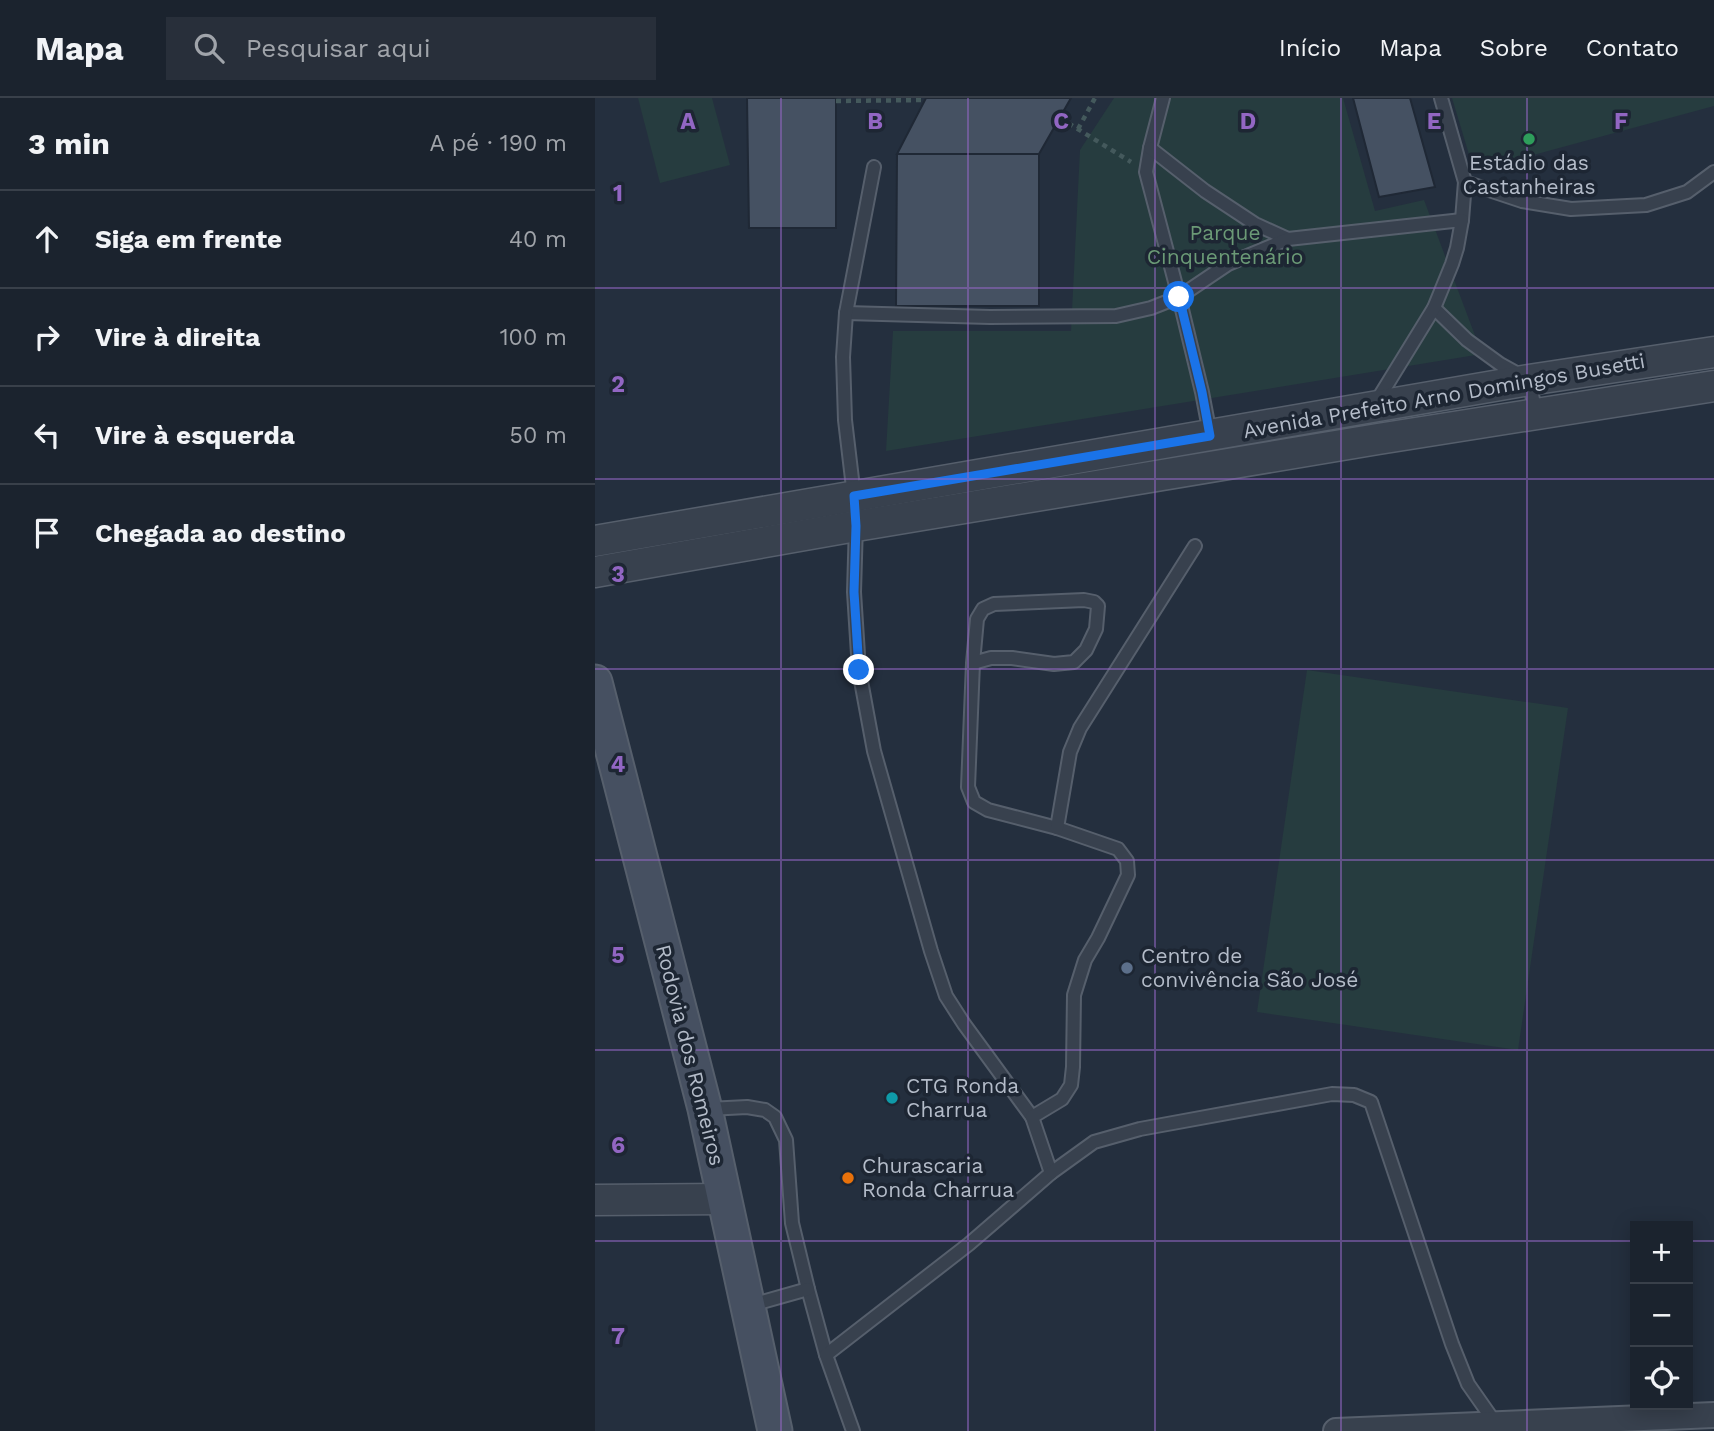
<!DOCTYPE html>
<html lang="pt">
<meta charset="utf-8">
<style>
:root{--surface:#1b232e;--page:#282f3a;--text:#f1f3f6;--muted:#a0a4aa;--line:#39404a}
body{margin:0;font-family:"Work Sans",sans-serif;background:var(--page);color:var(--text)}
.controls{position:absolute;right:21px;bottom:21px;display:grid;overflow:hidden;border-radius:0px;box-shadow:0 4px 18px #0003}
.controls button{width:63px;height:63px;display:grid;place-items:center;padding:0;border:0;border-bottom:2px solid var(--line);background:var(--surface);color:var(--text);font:35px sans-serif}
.stop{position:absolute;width:21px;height:21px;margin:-16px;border:5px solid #1a73e8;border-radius:50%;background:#fff}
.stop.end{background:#1a73e8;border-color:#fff;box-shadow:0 2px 7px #0008}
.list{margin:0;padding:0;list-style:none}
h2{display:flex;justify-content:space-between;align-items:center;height:91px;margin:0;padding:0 28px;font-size:30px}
h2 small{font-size:23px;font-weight:400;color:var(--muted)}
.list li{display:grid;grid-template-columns:46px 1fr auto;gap:21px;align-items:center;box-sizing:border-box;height:98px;padding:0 28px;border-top:2px solid var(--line)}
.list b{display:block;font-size:26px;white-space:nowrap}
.list em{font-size:23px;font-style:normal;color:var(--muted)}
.icon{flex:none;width:38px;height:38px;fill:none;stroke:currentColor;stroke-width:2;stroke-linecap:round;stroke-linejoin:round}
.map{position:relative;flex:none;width:1119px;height:1333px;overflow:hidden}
header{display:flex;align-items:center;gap:42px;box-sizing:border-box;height:98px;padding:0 35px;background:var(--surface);border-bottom:2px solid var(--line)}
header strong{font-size:33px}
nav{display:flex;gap:38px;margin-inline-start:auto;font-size:24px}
.search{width:490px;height:63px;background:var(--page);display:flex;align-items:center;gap:18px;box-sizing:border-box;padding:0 24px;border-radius:0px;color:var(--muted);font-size:26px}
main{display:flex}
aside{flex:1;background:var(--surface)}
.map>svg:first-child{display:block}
</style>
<header>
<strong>Mapa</strong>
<div class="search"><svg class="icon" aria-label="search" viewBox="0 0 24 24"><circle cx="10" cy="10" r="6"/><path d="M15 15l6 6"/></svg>Pesquisar aqui</div>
<nav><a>Início</a><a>Mapa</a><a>Sobre</a><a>Contato</a></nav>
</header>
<main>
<aside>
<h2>3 min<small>A pé · 190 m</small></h2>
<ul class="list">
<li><svg class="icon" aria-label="ahead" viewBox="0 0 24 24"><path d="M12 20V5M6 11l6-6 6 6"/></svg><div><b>Siga em frente</b></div><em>40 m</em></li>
<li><svg class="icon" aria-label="right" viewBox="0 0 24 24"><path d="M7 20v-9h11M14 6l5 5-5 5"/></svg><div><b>Vire à direita</b></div><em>100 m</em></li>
<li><svg class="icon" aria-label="left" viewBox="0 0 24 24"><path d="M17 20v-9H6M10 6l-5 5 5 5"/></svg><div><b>Vire à esquerda</b></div><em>50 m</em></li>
<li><svg class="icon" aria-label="arrive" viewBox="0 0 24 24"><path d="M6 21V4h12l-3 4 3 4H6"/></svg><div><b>Chegada ao destino</b></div></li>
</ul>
</aside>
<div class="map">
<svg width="1119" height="1333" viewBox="0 0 1119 1333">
<rect width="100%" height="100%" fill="#242f3e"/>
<!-- green -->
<g fill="#263c3f">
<polygon points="43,0 117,0 135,67 65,85"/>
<polygon points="519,0 748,0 780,113 829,102 887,256 291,353 298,233 476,233 485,52"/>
<polygon points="857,0 1119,0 1119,8 879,73"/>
<polygon points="712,572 973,610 923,952 662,914"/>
</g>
<!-- building -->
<g fill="#455162" stroke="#1f2835" stroke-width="2">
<polygon points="152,0 241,0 241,130 154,130"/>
<polygon points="331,0 476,0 444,56 302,56"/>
<polygon points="758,0 815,0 840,89 784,99"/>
<polygon points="302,56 444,56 444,208 301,208"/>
</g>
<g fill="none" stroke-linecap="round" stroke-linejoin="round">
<!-- service casing -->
<g stroke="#565f6c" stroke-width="16">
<g id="service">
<polyline points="568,0 555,50 551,74 584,199 607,294 615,336"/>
<polyline points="846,0 870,84 867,122"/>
<polyline points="555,50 610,93 660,126 693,141"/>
<polyline points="870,84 927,103 976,111 1051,107 1092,94 1119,74"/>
<polyline points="839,210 872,242 905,266 934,282 941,316"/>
<polyline points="251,215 395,219 521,218 556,210 584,199 633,166 693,141 867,122 862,150 857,166 839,210 780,306"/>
<polyline points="259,398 250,322 248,259 251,215 279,69"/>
<polyline points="261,426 259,494 264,572 279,653 336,853 351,898 369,926 437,1019"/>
<polyline points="378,565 396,560 417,560 459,566 479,564 491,552 501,531 503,508 499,504 489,502 399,506 388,511 382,521 378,565 373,689 379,704 393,712 462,730 523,751 532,763 533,777 503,840 490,862 479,897 478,969 476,987 467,1001 437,1019 456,1075"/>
<polyline points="462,730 475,654 485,630 600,448"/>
<polyline points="113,1011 152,1009 170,1012 180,1019 191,1042 197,1125 213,1191 231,1257"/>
<polyline points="153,1208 213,1191"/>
<polyline points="258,1333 231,1257 374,1146 456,1075 499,1044 545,1031 737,996 759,997 776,1004 857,1246 873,1286 901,1326"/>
</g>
</g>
<!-- minor casing -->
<g stroke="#565f6c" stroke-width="28">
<polyline id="minor" points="741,1333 1119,1317"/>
</g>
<!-- tertiary casing -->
<g stroke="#565f6c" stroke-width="33">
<g id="tertiary">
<polyline points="0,443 934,282 1119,254"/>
<polyline points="0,474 261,428 783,341 1119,288"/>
<polyline points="0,1102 129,1101"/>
</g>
</g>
<!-- secondary casing -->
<g stroke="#565f6c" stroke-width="37">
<polyline id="secondary" points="0,584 110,1011 180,1333"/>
</g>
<!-- path -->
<g stroke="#44595c" stroke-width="4.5" stroke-dasharray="5 5" stroke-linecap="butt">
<polyline points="241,3 330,2"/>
<polyline points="465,20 536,64"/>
<polyline points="483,31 500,0"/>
</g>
<!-- service -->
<use href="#service" stroke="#38414e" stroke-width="12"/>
<!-- minor -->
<use href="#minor" stroke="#38414e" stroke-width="24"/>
<!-- tertiary -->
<use href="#tertiary" stroke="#38414e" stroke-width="30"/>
<!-- secondary -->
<use href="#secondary" stroke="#465061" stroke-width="33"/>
</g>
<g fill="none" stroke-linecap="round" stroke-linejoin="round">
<!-- route -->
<polyline stroke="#1a73e8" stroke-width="9" points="264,572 259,494 261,428 259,398 615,338 607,294 584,199"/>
</g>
<!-- grid -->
<path fill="none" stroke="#9266c3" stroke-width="2" stroke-opacity="0.55" d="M186,0v1333M373,0v1333M560,0v1333M746,0v1333M932,0v1333M0,190h1119M0,381h1119M0,571h1119M0,762h1119M0,952h1119M0,1143h1040M1093,1143h26"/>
<!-- markers -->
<circle fill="#2e9e5b" stroke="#1d2633" stroke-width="2.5" cx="934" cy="41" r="7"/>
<circle fill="#5c6f8a" stroke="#1d2633" stroke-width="2.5" cx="532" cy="870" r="7"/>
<circle fill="#0f9aa8" stroke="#1d2633" stroke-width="2.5" cx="297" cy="1000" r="7"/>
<circle fill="#e8710a" stroke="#1d2633" stroke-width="2.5" cx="253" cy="1080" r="7"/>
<g text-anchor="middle" stroke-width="7" stroke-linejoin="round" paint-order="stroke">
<!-- poi labels -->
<g font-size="21" fill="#b4bcc9" stroke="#1d2633" text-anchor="start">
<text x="934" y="72" text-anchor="middle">Estádio das<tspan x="934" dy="24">Castanheiras</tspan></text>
<text x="546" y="865">Centro de<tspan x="546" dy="24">convivência São José</tspan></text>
<text x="311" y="995">CTG Ronda<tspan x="311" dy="24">Charrua</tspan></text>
<text x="267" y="1075">Churascaria<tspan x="267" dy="24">Ronda Charrua</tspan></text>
</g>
<!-- park labels -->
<g font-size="21" fill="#6b9a76" stroke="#1d2633">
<text x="630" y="142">Parque<tspan x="630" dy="24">Cinquentenário</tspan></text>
</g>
<!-- street labels -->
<g font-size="21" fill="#b4bcc9" stroke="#1d2633">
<text transform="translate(849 298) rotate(-10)" y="7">Avenida Prefeito Arno Domingos Busetti</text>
<text transform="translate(95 957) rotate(76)" y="7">Rodovia dos Romeiros</text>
</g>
</g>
<g font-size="23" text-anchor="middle" font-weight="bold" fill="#9266c3" stroke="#1d2633" stroke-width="7" stroke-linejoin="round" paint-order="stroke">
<text x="93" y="31">A</text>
<text x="280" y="31">B</text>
<text x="466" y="31">C</text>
<text x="653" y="31">D</text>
<text x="839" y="31">E</text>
<text x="1026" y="31">F</text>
<text x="23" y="103">1</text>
<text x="23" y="294">2</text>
<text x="23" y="484">3</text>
<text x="23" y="674">4</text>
<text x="23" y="865">5</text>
<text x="23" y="1055">6</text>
<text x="23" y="1246">7</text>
</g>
</svg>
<div class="controls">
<button>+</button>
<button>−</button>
<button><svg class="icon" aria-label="locate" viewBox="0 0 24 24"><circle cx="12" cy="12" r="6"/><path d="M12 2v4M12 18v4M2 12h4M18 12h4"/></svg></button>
</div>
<div class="stop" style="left:584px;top:199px"></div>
<div class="stop end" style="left:264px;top:572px"></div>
</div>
</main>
